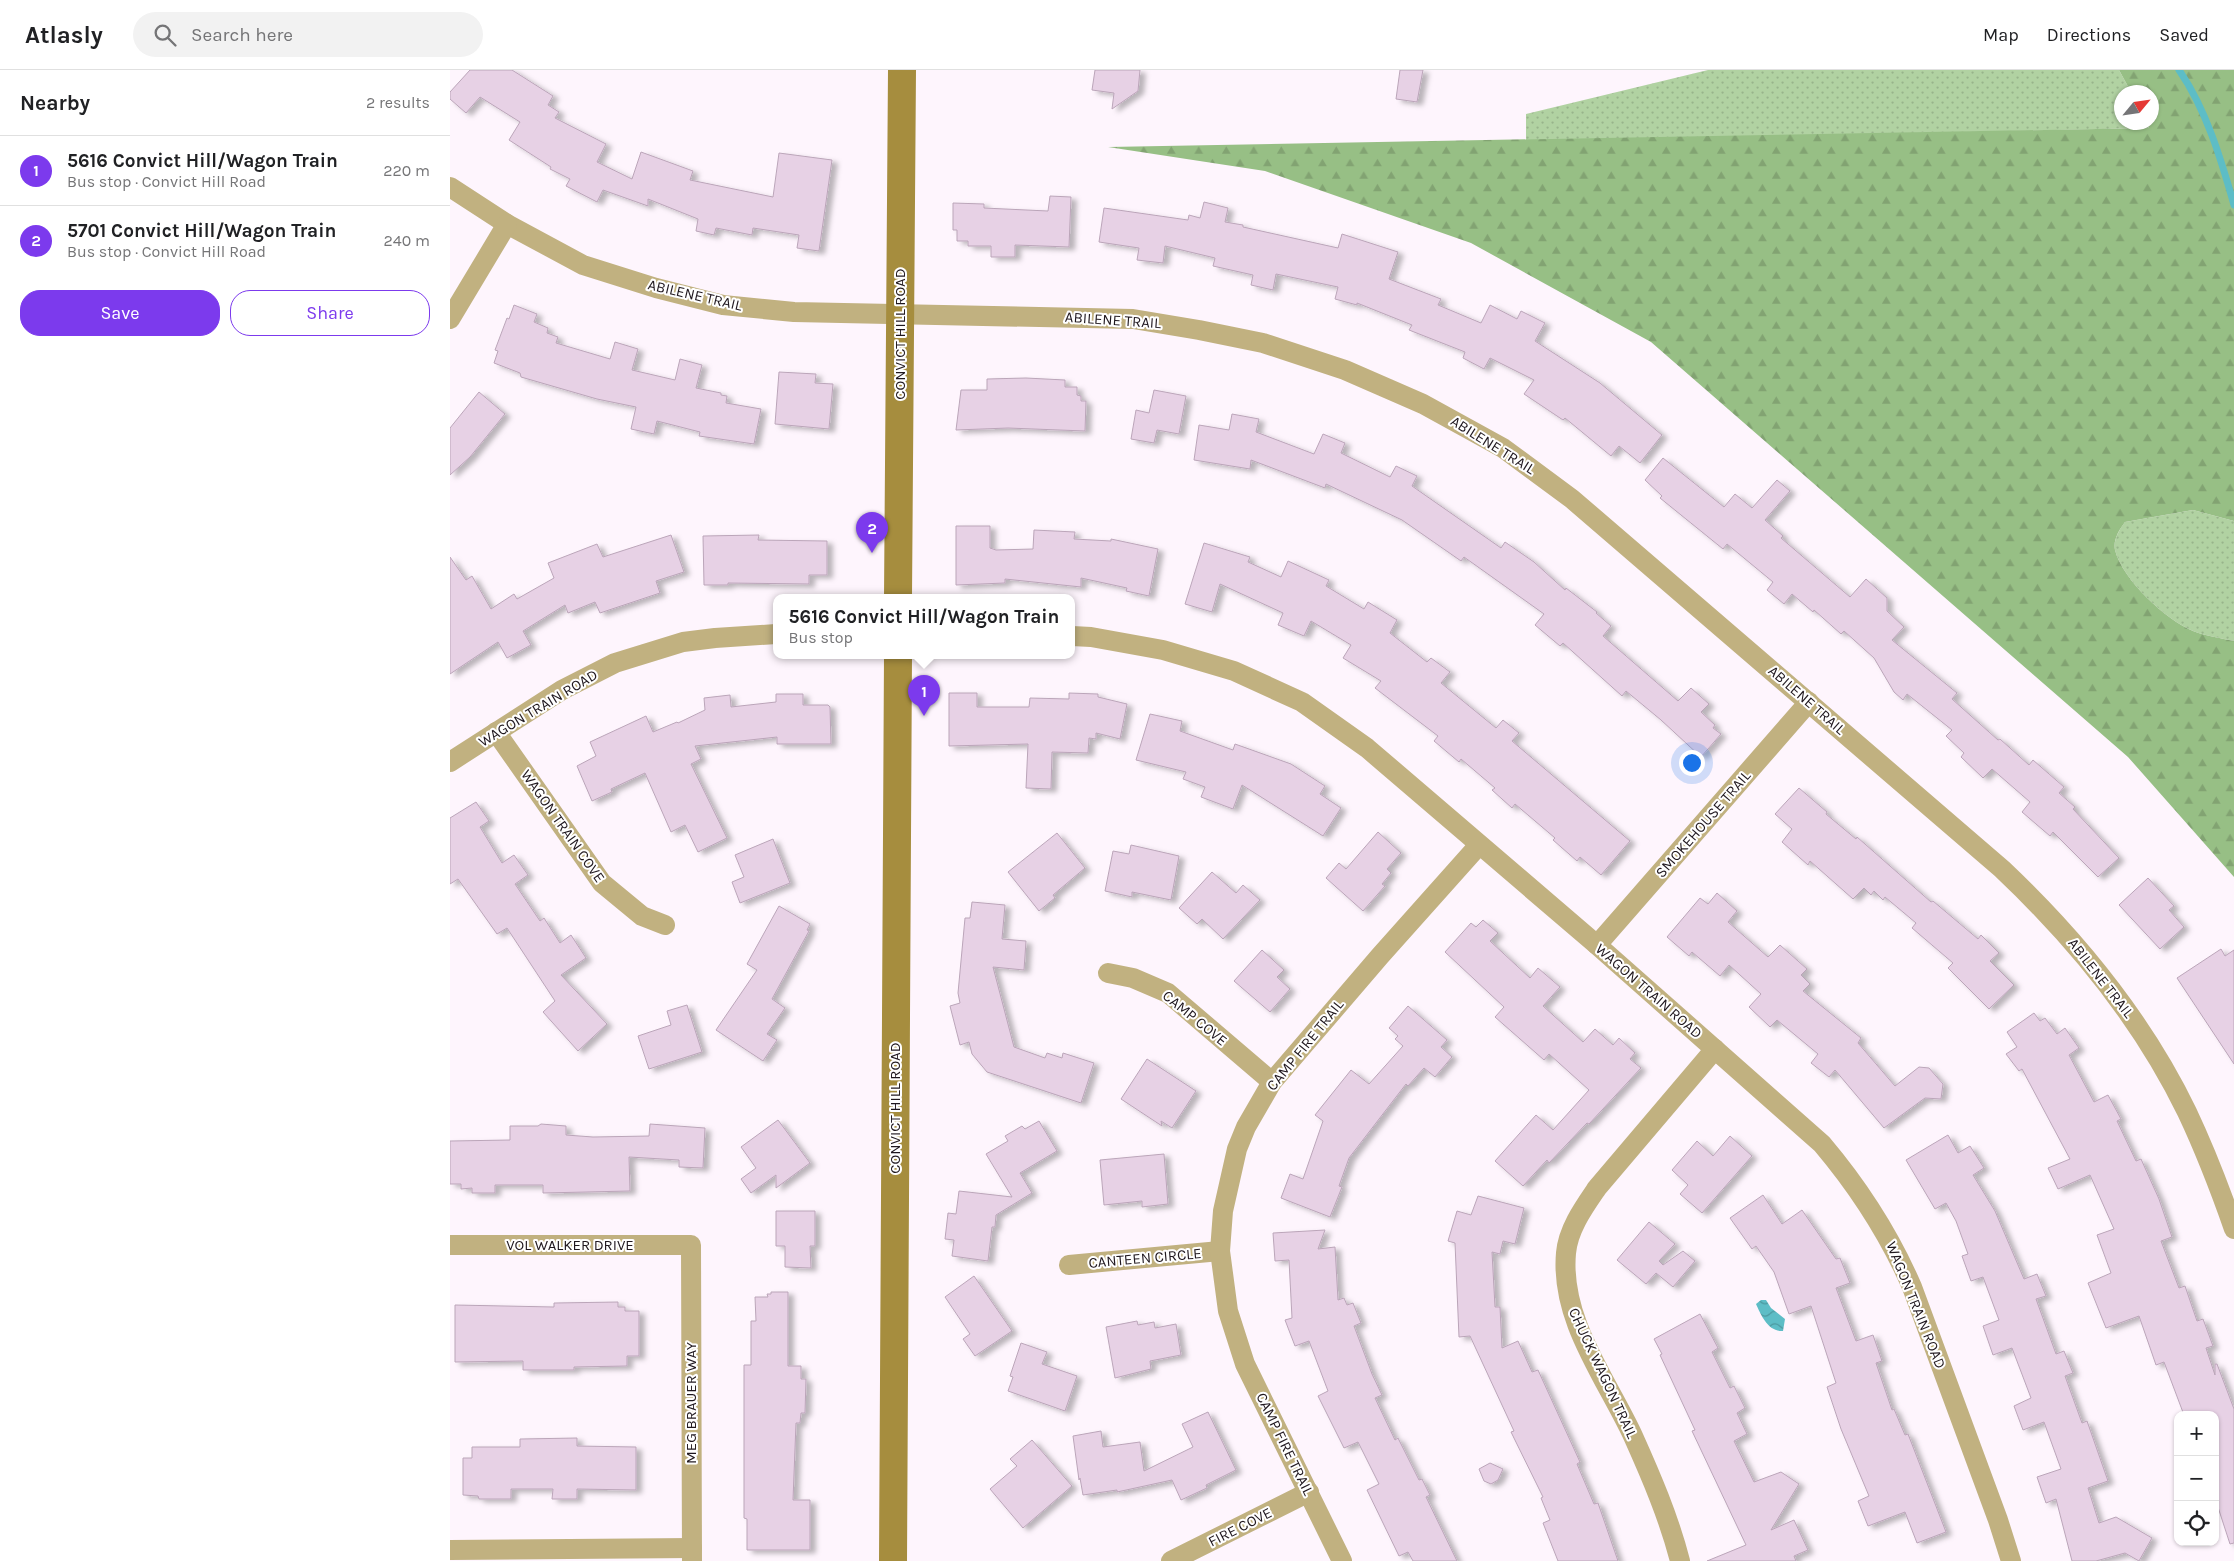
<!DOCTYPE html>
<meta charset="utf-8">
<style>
:root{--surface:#fff;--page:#f2f2f2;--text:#202124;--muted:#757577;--line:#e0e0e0;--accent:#7c3aed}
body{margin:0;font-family:Karla,sans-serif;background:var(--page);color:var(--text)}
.controls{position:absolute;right:15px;bottom:15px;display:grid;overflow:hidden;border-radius:10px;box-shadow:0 1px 4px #0004}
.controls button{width:45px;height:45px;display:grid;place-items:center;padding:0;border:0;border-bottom:1px solid var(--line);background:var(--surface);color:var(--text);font:25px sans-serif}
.compass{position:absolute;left:1664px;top:15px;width:45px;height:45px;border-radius:50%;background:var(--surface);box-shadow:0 1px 4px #0004;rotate:61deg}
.you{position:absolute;left:1241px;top:692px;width:18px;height:18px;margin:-12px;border:4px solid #fff;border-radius:50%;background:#1a73e8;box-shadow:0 0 0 8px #1a73e833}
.badge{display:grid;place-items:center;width:32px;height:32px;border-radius:50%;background:var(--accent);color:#fff;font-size:16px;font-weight:700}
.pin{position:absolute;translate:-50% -41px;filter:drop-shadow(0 1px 2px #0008)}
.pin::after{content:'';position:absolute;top:26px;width:18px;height:15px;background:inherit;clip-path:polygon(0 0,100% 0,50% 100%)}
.popup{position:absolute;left:323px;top:524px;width:302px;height:65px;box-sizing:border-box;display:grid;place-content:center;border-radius:10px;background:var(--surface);filter:drop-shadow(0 1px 4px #0005);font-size:16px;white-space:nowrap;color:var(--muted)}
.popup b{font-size:19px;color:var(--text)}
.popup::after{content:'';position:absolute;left:50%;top:100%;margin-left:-10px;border:10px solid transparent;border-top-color:var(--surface)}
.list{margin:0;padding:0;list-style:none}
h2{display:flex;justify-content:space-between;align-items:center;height:65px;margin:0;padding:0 20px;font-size:21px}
h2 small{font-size:16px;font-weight:400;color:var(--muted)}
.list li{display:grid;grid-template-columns:32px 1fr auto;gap:15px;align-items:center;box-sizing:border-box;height:70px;padding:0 20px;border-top:1px solid var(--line)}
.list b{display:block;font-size:19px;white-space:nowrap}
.list p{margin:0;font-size:16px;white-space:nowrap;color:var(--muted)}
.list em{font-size:16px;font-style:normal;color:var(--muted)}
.actions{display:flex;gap:10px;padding:15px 20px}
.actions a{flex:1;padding:11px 0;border:1px solid var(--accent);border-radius:20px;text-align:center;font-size:18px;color:var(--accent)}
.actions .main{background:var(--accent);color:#fff}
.icon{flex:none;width:28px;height:28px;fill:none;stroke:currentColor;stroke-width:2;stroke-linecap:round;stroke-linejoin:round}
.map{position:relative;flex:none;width:1784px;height:1491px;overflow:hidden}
header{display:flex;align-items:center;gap:30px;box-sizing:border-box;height:70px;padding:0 25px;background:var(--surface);border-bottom:1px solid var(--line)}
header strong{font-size:24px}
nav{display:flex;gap:28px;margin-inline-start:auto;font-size:18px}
.search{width:350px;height:45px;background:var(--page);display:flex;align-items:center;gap:12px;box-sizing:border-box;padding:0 18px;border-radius:28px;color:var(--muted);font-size:19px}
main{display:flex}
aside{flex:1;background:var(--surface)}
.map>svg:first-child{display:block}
</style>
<header>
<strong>Atlasly</strong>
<div class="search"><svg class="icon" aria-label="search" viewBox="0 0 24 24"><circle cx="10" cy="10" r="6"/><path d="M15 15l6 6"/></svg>Search here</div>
<nav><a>Map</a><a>Directions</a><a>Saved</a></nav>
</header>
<main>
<aside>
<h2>Nearby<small>2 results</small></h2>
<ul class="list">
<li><span class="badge">1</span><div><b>5616 Convict Hill/Wagon Train</b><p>Bus stop · Convict Hill Road</p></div><em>220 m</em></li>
<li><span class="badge">2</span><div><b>5701 Convict Hill/Wagon Train</b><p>Bus stop · Convict Hill Road</p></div><em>240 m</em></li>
</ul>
<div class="actions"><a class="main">Save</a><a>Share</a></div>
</aside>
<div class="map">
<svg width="1784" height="1491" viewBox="0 0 1784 1491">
<defs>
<pattern id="grass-dots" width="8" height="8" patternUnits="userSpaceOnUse" patternTransform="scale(1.25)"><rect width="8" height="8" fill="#b1d2a2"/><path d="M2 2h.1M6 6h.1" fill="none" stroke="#98b48b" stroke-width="1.8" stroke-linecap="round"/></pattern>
<pattern id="forest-firs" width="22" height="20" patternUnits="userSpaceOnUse" patternTransform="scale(1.25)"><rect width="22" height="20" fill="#97bf85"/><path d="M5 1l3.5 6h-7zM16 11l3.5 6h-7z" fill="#82a372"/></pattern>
<pattern id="water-waves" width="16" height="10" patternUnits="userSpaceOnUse" patternTransform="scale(1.25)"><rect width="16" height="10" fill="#5dbdc6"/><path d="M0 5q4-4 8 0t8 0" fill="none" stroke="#4c99a0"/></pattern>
<filter id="shadow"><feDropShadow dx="5.5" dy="3" stdDeviation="2.5" flood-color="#0004"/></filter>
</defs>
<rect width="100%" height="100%" fill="#fef5fd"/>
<!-- grass -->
<g fill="url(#grass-dots)">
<polygon points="1258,0 1669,0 1681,22 1672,22 1672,52 1696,53 1699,58 1076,71 1076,44"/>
<path d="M1743,440l41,11v120c-13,-3 -29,-5 -41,-10 -27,-11 -71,-52 -78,-81 -2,-10 4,-20 10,-28z"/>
</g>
<!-- forest -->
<path fill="url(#forest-firs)" d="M1669,0h115v451l-41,-11 -68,12c-6,8 -12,18 -10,28 7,29 51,70 78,81 12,5 28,7 41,10v236l-106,-120 -477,-415 -180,-99 -206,-72 -157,-24 1041,-19 -3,-5 6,-1v-30h-21z"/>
<!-- water -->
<path fill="url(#water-waves)" d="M1311,1230h5l5,8 14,11 -2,12c-15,1 -22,-16 -27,-27z"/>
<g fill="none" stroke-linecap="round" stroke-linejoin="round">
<!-- stream -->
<path stroke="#5dbdc6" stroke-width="7" d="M1729,0c27,39 42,89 55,135"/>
</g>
<!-- building -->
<g fill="#e7d1e5" stroke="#bba5b9" filter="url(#shadow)">
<polygon points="20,0 62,0 103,26 98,35 109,42 105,48 156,74 147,92 182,109 191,82 243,101 240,110 323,127 329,83 382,90 369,181 347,178 349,165 303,158 302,165 266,158 264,165 246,161 248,149 198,129 198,136 153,120 147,132 116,116 120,109 100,99 101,97 59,70 70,52 30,27 16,43 0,29 0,22"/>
<polygon points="645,0 690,0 688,21 662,39 664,23 642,20"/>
<polygon points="950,0 973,0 967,32 946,29"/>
<polygon points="600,126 621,127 619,177 565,175 565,187 541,187 541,176 518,176 518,171 507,171 507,160 503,160 503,133 534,134 534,138 598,141"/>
<polygon points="754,132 778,138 775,152 793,155 793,157 888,178 892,164 948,182 939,209 991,229 988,235 1031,253 1040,235 1067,249 1071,241 1095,253 1085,271 1150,313 1212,365 1190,393 1169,376 1161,386 1115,348 1113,350 1074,324 1084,310 1040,288 1034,299 1013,288 1015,282 959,260 962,255 907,233 907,235 885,229 888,217 826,204 823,220 801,215 803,205 763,196 765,188 715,176 713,193 687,190 689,178 649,172 654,138 738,150 739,145 750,148"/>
<polygon points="64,235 87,244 84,252 98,258 97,263 108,267 106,273 160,289 165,272 188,279 182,300 225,310 230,289 252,295 246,318 271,323 271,325 277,326 276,333 311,339 304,374 249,366 250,362 207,351 204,364 181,359 186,337 147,329 71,307 70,303 44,293 48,281 45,280 57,248 59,249"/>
<polygon points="329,302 366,304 365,313 383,314 379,359 325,354"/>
<polygon points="576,308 615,310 615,317 627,317 627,325 631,326 631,331 636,331 635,361 558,358 506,360 511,320 537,320 537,309"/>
<polygon points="704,320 736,326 729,364 707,360 704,373 681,369 686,340 699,343"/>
<polygon points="29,322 55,344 20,387 0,405 0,358"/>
<polygon points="782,344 809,349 806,362 864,384 873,364 895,373 891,383 940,407 946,396 967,406 962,416 1051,478 1055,472 1084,492 1115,520 1116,518 1147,542 1146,543 1161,556 1153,566 1228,631 1241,618 1259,634 1251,642 1265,655 1263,658 1271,664 1251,687 1211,650 1176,621 1172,626 1113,573 1110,576 1085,555 1094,544 1014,487 1011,491 952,450 876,414 875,418 801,390 800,399 744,390 749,355 779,360"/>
<polygon points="1213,388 1274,437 1285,424 1302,438 1327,410 1340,421 1315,450 1333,466 1331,468 1400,527 1416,509 1437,528 1437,541 1454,557 1442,570 1507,623 1502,629 1548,670 1550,669 1579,695 1583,690 1614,717 1609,723 1625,737 1623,739 1669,788 1648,807 1603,762 1600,766 1572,742 1580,732 1542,699 1533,708 1511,687 1514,683 1496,666 1502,660 1457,624 1453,630 1444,622 1424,588 1394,561 1391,564 1364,540 1363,542 1342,524 1334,534 1317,520 1323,512 1277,474 1273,479 1210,428 1212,426 1195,410"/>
<polygon points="506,456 540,456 540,478 546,480 583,479 584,460 625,462 624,469 661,471 661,469 708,479 699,526 676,521 677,518 631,508 631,517 555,509 555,513 506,515"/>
<polygon points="221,465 234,502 206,511 210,523 150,543 145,532 118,543 115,535 73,561 81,575 57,588 48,572 0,604 0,487 16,510 22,506 41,539 64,524 67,529 104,508 98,493 147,474 153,487"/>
<polygon points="309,465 308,470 377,471 377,505 359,505 359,514 278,513 278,515 254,515 253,466"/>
<polygon points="754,473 800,487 798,492 831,507 838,491 879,510 876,516 914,539 918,532 947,550 940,563 977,592 981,588 1000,602 991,613 1046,658 1053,650 1069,663 1062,671 1180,771 1151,805 1130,787 1127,791 1103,770 1105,768 1065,734 1062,738 1042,720 1045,718 1011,689 1009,692 984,671 988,666 925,618 931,611 893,588 901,575 861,551 854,566 828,555 833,543 770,514 762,542 735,534"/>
<polygon points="499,623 527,623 527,637 579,637 580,628 619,629 619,623 648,624 648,627 677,634 670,669 646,663 646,669 639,668 638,683 602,682 601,719 576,718 578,674 499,676"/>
<polygon points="326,624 353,624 353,635 378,635 380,637 381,674 327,674 327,667 245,676 251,689 241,694 277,768 248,782 235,755 221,762 195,703 161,719 162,722 142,731 127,696 146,686 140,672 196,646 203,662 227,652 228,653 255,640 254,628 280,625 281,637 326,632"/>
<polygon points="700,644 732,651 730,661 783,680 785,674 841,694 875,716 870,724 891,738 873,766 792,715 783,739 751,727 755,717 733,709 736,702 686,690"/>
<polygon points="1349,718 1377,742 1376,744 1406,769 1407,767 1481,832 1483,831 1528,869 1531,865 1549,883 1540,891 1564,915 1539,939 1498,898 1503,893 1462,858 1466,853 1435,827 1433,830 1424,821 1421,825 1414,818 1403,829 1360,791 1358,795 1332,772 1342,759 1325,744"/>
<polygon points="26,732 39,751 30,757 52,793 64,785 78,805 65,814 90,851 94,848 110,873 121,865 136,888 111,905 157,954 128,981 93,942 105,931 57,858 47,864 8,809 0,814 0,748"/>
<polygon points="928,762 951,783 937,799 941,803 932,814 935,816 913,841 876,808 889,793 896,799"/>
<polygon points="607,763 635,798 603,825 605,828 589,841 558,802"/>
<polygon points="323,769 340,813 290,833 282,812 294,807 285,785"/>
<polygon points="681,775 729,786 721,830 682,822 682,827 655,821 663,781 679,784"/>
<polygon points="762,802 786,823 793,815 810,830 773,869 752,849 747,854 729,838"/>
<polygon points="1698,808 1724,836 1719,840 1734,857 1710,879 1669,835"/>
<polygon points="1267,823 1287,841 1278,852 1318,887 1330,875 1357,899 1351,905 1360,914 1353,921 1411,968 1408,973 1445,1016 1469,997 1479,998 1493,1014 1491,1029 1475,1028 1434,1058 1385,1000 1379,1007 1361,993 1368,984 1327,950 1320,957 1299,937 1311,924 1279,895 1270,906 1242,882 1239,886 1217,867 1250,828 1258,834"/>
<polygon points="522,832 555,835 552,869 576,871 574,900 543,897 564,977 595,988 597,983 612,988 613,983 644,993 631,1033 537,1002 522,984 519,972 510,975 500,936 510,933 508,923 515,848 520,848"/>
<polygon points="329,836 360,854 357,860 359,861 322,929 335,938 317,964 327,970 313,991 266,960 307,900 297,894"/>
<polygon points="1033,850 1048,863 1040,871 1080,908 1088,898 1110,917 1093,936 1133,972 1145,959 1163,975 1169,968 1185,983 1180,989 1191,998 1139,1054 1137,1053 1099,1093 1097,1090 1073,1116 1045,1091 1086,1045 1103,1060 1139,1020 1099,984 1094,990 1045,947 1054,937 995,882 1021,853 1026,857"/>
<polygon points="1771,879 1775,886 1784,880 1784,994 1727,908"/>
<polygon points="812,880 834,900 827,907 840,919 820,942 784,911"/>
<polygon points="237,935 252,982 199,999 188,966 221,955 217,941"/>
<polygon points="958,936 997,970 991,977 1002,987 985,1007 974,998 958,1016 956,1014 899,1088 889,1116 892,1117 880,1147 831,1128 840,1104 853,1109 873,1051 865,1045 901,1000 919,1014 953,976 945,969 948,966 939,958"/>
<polygon points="1584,943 1590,951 1595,948 1607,964 1615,958 1629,978 1619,985 1644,1032 1658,1025 1671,1049 1667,1051 1686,1091 1691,1089 1709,1129 1722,1167 1711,1171 1729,1218 1735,1216 1747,1251 1753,1249 1763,1276 1756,1278 1765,1305 1765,1294 1767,1294 1784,1339 1784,1473 1780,1474 1765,1428 1765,1345 1734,1345 1714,1292 1706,1295 1689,1246 1656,1258 1638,1213 1661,1203 1647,1165 1664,1159 1640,1105 1608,1119 1598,1098 1620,1089 1572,999 1569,1001 1556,984 1567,977 1557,962"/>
<polygon points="697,989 746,1021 722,1058 711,1051 712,1056 671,1029"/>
<polygon points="328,1050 360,1093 326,1118 326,1105 301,1123 291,1109 306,1098 291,1077"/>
<polygon points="589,1051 607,1081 570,1103 582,1123 546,1145 545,1157 542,1157 538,1191 502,1186 504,1170 495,1169 498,1143 506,1144 509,1121 562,1127 536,1084 558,1071 555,1066 572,1056 575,1059"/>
<polygon points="91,1054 116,1056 116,1065 143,1067 199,1066 200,1054 255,1058 253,1098 229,1097 229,1090 179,1087 180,1121 93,1123 93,1115 45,1115 45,1123 22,1123 22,1118 11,1119 11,1114 0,1114 0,1071 60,1070 60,1056 88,1056"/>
<polygon points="1498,1065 1508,1083 1520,1076 1534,1098 1523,1105 1545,1141 1574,1209 1587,1204 1596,1226 1586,1229 1606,1284 1614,1281 1623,1303 1615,1306 1632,1353 1637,1351 1658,1411 1638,1418 1649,1453 1666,1447 1702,1468 1689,1491 1675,1483 1646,1491 1622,1491 1606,1429 1596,1433 1587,1407 1611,1399 1594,1352 1573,1360 1564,1336 1581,1328 1562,1278 1543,1285 1533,1256 1549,1250 1533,1207 1521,1211 1512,1186 1518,1184 1506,1151 1496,1133 1485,1139 1456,1090"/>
<polygon points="1280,1066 1302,1086 1252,1143 1230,1124 1238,1115 1222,1100 1247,1071 1263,1086"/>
<polygon points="714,1084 718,1134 692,1137 692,1131 654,1135 650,1090"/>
<polygon points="1313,1125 1332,1154 1352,1140 1386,1189 1390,1188 1400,1213 1386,1218 1406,1271 1423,1265 1432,1291 1426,1293 1442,1340 1444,1339 1455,1365 1458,1364 1496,1462 1467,1473 1455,1442 1418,1456 1408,1431 1419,1426 1391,1359 1377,1317 1386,1313 1361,1236 1339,1244 1324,1202 1306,1176 1302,1179 1280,1148"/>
<polygon points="1028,1126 1074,1138 1065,1174 1053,1171 1050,1184 1042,1182 1045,1237 1050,1237 1052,1278 1068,1271 1082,1302 1088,1300 1130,1392 1127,1394 1144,1434 1148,1433 1168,1491 1108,1491 1093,1453 1100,1450 1091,1428 1093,1427 1061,1362 1064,1361 1020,1266 1009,1267 1005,1173 998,1171 1007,1141 1021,1145"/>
<polygon points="326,1141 365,1141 365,1176 360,1176 361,1198 335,1197 335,1176 326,1176"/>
<polygon points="1199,1152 1225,1174 1209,1191 1213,1195 1233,1181 1245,1191 1223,1217 1206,1203 1196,1214 1167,1190"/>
<polygon points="875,1160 868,1179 885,1177 888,1230 894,1228 897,1235 903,1233 911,1253 904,1256 922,1304 932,1325 925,1328 945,1370 948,1368 969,1410 972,1409 980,1425 976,1427 1007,1491 963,1491 958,1482 949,1486 917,1420 929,1414 908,1372 894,1378 868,1326 878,1321 859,1271 845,1276 835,1250 842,1248 839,1190 825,1191 823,1163"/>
<polygon points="524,1206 562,1261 525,1286 513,1269 520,1264 495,1227"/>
<polygon points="321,1222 338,1222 338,1296 351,1296 351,1309 356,1309 355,1343 351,1343 350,1353 346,1353 343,1430 360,1430 360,1480 297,1480 297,1449 294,1448 294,1295 301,1295 301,1251 306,1251 305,1227 318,1227 317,1224 321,1224"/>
<polygon points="168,1232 168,1237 175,1237 175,1241 189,1241 189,1286 177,1286 177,1296 124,1297 124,1300 73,1300 73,1291 5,1292 5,1235 104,1237 104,1233"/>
<polygon points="1250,1244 1268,1278 1262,1282 1280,1318 1284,1316 1295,1338 1287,1343 1297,1364 1284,1371 1304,1412 1331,1402 1349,1414 1321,1460 1344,1450 1358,1480 1344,1486 1346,1491 1257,1491 1296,1475 1242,1361 1245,1360 1210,1285 1212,1284 1204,1269"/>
<polygon points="687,1251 688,1255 704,1252 705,1258 726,1254 731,1285 700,1291 701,1299 665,1308 656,1257"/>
<polygon points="571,1273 597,1282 592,1294 627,1306 615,1341 558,1321 563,1307 560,1306"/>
<polygon points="758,1342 786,1400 756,1415 757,1418 731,1430 722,1410 667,1422 667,1420 633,1425 630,1408 629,1410 623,1366 651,1361 653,1377 690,1372 694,1401 743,1377 732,1354"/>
<polygon points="127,1368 127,1376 186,1377 186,1420 127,1419 127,1429 102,1429 103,1419 61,1419 61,1429 29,1429 28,1426 13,1425 13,1388 22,1388 22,1377 70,1377 70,1369"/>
<polygon points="582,1370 622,1416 573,1458 540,1419 567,1396 560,1389"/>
<polygon points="1040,1393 1053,1399 1048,1410 1041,1414 1034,1411 1029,1399"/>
</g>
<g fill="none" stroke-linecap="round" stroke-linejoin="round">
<!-- street -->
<g stroke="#c1b180" stroke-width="20">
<path d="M0,117l57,37 76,41 73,23 67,17 71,7 339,7 66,11 64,13 82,27 78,34 80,44 69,51 430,370c75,71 140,150 185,243 18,38 33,77 47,117"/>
<polyline points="0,249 57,154"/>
<path d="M622,566l19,1 72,13 71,21 68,31 65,46 230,197 225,199c38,45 67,90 90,143l86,233 13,41"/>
<polyline points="46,662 152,813 192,846 215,855"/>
<polyline points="0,692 112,620 165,593 233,572 265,568 326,564"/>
<polyline points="1147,875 1359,632"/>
<polyline points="658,903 683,908 718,923 822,1012"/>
<polyline points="0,1175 241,1175 242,1491"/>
<polyline points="619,1195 770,1181"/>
<polyline points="0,1480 242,1478"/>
<polyline points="721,1491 859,1422"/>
<polyline points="892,1491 795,1294 778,1241 770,1181 773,1141 787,1079 796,1057 822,1012 930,886 1029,775"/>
<path d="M1230,1491c-11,-43 -29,-85 -47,-125 -27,-58 -73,-116 -67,-183 2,-24 18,-46 31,-65l118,-139"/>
</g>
<!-- secondary -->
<g stroke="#a68d3e" stroke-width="28">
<polyline points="448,527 452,0"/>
<polyline points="443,1491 448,585"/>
</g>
</g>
<g text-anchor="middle" stroke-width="4" stroke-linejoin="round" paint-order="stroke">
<!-- street labels -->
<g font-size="15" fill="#1f171e" stroke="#fff">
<text transform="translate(245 225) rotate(13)" y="5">ABILENE TRAIL</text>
<text transform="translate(663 250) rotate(4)" y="5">ABILENE TRAIL</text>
<text transform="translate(450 264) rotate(-90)" y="5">CONVICT HILL ROAD</text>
<text transform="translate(1043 375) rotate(32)" y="5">ABILENE TRAIL</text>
<text transform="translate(1357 630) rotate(41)" y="5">ABILENE TRAIL</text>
<text transform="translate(88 638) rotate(-31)" y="5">WAGON TRAIN ROAD</text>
<text transform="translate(1253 754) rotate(-49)" y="5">SMOKEHOUSE TRAIL</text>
<text transform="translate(113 756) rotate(55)" y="5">WAGON TRAIN COVE</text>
<text transform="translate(1651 908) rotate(52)" y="5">ABILENE TRAIL</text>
<text transform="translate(1199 921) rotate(41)" y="5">WAGON TRAIN ROAD</text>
<text transform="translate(745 948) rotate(39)" y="5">CAMP COVE</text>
<text transform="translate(855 975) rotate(-51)" y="5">CAMP FIRE TRAIL</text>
<text transform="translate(445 1038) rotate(-90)" y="5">CONVICT HILL ROAD</text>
<text x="120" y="1180">VOL WALKER DRIVE</text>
<text transform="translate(695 1188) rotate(-5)" y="5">CANTEEN CIRCLE</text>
<text transform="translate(1466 1235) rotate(68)" y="5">WAGON TRAIN ROAD</text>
<text transform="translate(1153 1303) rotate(65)" y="5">CHUCK WAGON TRAIL</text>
<text transform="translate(241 1333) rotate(-90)" y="5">MEG BRAUER WAY</text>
<text transform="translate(835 1374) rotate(64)" y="5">CAMP FIRE TRAIL</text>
<text transform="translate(790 1457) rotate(-27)" y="5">FIRE COVE</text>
</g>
</g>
</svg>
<div class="controls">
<button>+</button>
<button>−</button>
<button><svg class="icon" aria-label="locate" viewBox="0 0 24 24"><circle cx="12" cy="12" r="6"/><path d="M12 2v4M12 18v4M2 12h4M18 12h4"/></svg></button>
</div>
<svg class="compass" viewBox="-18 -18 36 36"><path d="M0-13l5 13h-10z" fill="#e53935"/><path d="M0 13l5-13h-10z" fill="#757577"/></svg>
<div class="you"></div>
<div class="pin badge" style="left:474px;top:646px">1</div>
<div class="popup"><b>5616 Convict Hill/Wagon Train</b>Bus stop</div>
<div class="pin badge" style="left:422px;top:483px">2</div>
</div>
</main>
